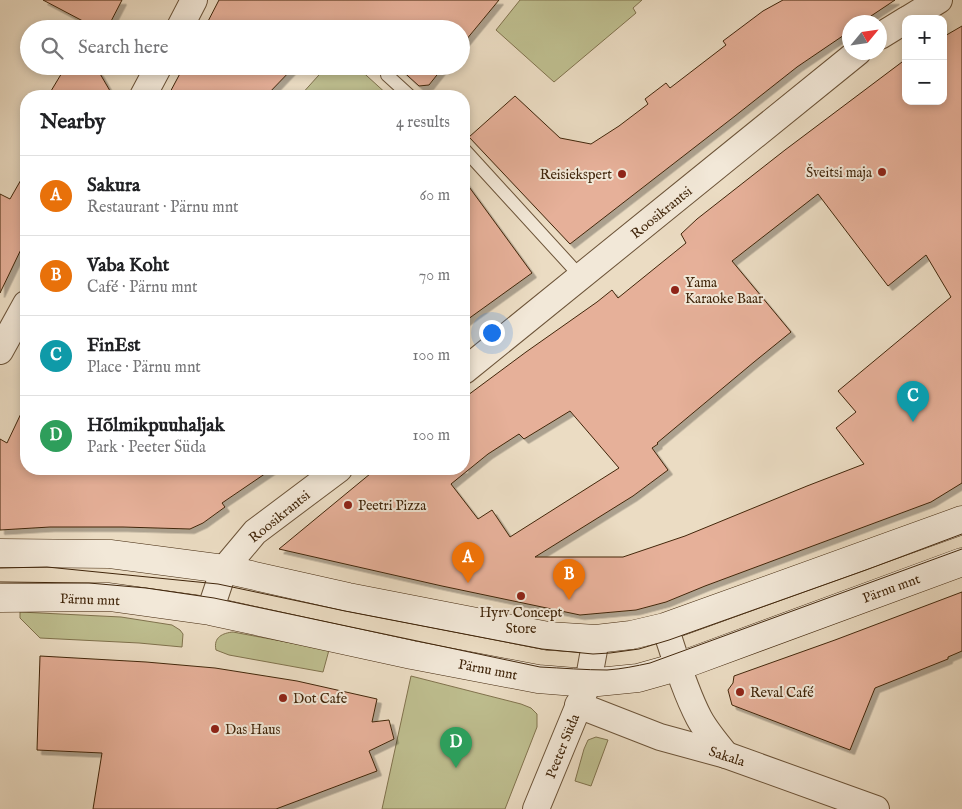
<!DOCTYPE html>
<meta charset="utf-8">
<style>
:root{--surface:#fff;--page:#f6f6f6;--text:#202124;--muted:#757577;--line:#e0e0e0;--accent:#0b8043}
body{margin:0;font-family:"IM FELL English",serif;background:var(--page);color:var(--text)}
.controls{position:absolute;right:15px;top:15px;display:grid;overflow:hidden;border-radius:10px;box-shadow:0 2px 8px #0003}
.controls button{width:45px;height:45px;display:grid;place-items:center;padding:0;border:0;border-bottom:1px solid var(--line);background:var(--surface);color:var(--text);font:25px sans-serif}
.compass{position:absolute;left:842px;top:15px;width:45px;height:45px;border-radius:50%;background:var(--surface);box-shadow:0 2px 8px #0003;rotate:61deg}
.you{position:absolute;left:491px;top:332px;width:18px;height:18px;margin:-12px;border:4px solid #fff;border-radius:50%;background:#1a73e8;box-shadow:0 0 0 8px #1a73e833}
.badge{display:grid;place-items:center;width:32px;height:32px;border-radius:50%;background:var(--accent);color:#fff;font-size:16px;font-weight:700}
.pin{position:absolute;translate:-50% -41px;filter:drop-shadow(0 1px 2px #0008)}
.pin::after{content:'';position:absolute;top:26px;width:18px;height:15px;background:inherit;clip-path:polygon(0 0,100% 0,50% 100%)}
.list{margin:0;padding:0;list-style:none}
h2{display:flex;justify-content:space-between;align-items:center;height:65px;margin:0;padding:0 20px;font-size:21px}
h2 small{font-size:16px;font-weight:400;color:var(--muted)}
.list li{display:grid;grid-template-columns:32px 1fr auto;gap:15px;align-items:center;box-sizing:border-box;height:80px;padding:0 20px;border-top:1px solid var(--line)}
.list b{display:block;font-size:19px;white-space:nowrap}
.list p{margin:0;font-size:16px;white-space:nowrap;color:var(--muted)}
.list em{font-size:16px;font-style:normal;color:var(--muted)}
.icon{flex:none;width:28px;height:28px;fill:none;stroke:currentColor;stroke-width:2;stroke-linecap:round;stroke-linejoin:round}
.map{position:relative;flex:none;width:962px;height:809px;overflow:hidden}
.search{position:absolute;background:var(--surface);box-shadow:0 2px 8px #0003;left:20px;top:20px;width:450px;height:55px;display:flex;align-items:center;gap:12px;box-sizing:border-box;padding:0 18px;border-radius:28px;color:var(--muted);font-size:19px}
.panel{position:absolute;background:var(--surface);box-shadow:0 2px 8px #0003;left:20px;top:90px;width:450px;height:385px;border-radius:20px}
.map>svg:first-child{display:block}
</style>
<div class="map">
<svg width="962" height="809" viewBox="0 0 962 809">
<defs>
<filter id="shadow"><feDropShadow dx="4.5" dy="4.5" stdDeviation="0" flood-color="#0004"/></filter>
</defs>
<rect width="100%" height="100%" fill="#ebdcc3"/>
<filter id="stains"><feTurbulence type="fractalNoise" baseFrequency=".004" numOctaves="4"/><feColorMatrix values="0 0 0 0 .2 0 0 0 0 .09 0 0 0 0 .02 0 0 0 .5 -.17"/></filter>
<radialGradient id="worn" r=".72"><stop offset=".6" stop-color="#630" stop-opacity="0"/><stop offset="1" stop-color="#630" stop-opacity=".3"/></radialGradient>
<!-- green -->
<g fill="#bebe8f" stroke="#80724d">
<polygon points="520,0 642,0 633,8 636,13 554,82 496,30"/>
<polygon points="327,66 356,66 389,96 300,96"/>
<polygon points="20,612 121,617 172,625 180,630 183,634 182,647 139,643 40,638 20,618"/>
<path d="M233,632l96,18 -6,22 -94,-17 -13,-5c-3,-13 7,-17 17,-18z"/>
<polygon points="411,676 521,704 531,708 537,714 537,727 505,809 382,809"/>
<polygon points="596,737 608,740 591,786 575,781 584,749 588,740"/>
</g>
<!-- building -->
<g fill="#e6b099" stroke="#41260b" fill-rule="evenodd" filter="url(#shadow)">
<polygon points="43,0 122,0 107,29 98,29"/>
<polygon points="219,0 499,0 461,46 461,29 204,29"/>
<polygon points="783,0 895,0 862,22 850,22 850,31 797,67 735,116 570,244 469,137 515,96 560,138 591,144 619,126 648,104 645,99 666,83 670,88 726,45 723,41 763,11"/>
<path d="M962,26v457l-31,19 -226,84 -39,16 -30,8 -56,5 -138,-29 -163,-37 97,-80h88v-71l62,-46 71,-50 15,-12 6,8 68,-55 -5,-9 16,-15 88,-69 117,-88 4,-2v41h37v-64zM818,194l70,92 38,-31 25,42 -113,94 18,21 -20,16 28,36 -57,22 -122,50 -62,21h-88l98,-61 35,-26 -16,-22 6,-4 -1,-1 97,-81 37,-30 -59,-71zM570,411l49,57 -109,69 -18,-27 -14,9 -27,-35 37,-30 31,-20 5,5z"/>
<polygon points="67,66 92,66 99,72 113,96 48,96 60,76"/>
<polygon points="184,66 295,66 266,96 168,96"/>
<polygon points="397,66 444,66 429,85 419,86"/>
<polygon points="26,171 26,239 0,293 0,194 10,199"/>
<polygon points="464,180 532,273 464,322"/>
<polygon points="26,403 26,469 272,469 222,503 225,507 203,523 190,529 123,527 50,527 0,530 0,439 7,443"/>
<polygon points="962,592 962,651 948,657 948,659 875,688 850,750 732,705 728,690 733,683 734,676 835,640"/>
<polygon points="40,656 146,662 215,668 297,681 377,699 372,722 389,720 394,739 369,751 377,771 276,809 93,809 102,753 37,750"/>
</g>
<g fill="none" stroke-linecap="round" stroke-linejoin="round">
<!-- lane casing -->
<g stroke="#6c5439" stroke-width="14">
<g id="lane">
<polyline points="387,75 410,96"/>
<polyline points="464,149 581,277"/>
</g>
</g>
<!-- street casing -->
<g stroke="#6c5439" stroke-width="28">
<g id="street">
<polyline points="908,19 939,0"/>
<polyline points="179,29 194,0"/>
<polyline points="880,36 906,20"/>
<polyline points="143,96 159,66"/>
<polyline points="0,351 26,304"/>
<polyline points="464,371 858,52"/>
<polyline points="210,611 224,569 255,532 339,469"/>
<path d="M665,627c10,30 19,62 34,91 7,13 17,25 27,37"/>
<polyline points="578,705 660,737 726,755 876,809"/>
<polyline points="536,809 588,683 596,639"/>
</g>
</g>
<!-- secondary casing -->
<g stroke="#41260b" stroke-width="29">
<g id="secondary">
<polyline points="0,553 110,554 224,569 348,597 548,636 596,639 631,635 665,627 962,520"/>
<polyline points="0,598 109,597 210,611 412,655 538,679 588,683 638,678 677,667 962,562"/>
</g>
</g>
<!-- lane -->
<use href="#lane" stroke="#f2e8d8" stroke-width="12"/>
<!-- street -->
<use href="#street" stroke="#f2e8d8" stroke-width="26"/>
<!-- secondary -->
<use href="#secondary" stroke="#f2e8d8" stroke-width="28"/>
<!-- tram -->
<g stroke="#41260b" stroke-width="1">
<polyline points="0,568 47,567 218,584 345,611 542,649 593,654 610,653 639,649 669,640 866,570 962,534"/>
<path d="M0,582l89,1 57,5 68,10 326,69c22,1 45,3 67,3 15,-1 29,-4 43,-7l312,-114"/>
</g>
</g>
<!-- markers -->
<g fill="#8f2418" stroke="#f2e8d8" stroke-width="2">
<circle cx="882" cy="172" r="5"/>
<circle cx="622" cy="174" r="5"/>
<circle cx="675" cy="290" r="5"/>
<circle cx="348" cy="505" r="5"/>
<circle cx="521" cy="596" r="5"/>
<circle cx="740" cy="692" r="5"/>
<circle cx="283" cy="698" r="5"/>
<circle cx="215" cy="729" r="5"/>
</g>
<g text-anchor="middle" stroke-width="4" stroke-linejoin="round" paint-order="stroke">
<!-- poi labels -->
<g font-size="14" fill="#41260b" stroke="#f2e8d8" text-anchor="start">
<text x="872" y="177" text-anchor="end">Šveitsi maja</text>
<text x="612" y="179" text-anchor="end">Reisiekspert</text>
<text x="685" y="287">Yama<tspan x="685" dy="16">Karaoke Baar</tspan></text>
<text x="358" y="510">Peetri Pizza</text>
<text x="521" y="617" text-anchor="middle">Hyrv Concept<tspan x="521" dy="16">Store</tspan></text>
<text x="750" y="697">Reval Café</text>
<text x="293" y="703">Dot Cafe</text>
<text x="225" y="734">Das Haus</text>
</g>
<!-- street labels -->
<g font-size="14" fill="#41260b" stroke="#f2e8d8">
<text transform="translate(661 212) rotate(-39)" y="5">Roosikrantsi</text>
<text transform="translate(279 516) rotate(-39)" y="5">Roosikrantsi</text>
<text transform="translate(891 588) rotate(-20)" y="5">Pärnu mnt</text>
<text transform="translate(90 599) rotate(2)" y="5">Pärnu mnt</text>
<text transform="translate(488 669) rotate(11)" y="5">Pärnu mnt</text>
<text transform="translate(562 746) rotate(-68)" y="5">Peeter Süda</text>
<text transform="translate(727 756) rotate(18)" y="5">Sakala</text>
</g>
</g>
<rect width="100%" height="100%" filter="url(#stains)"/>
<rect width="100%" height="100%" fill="url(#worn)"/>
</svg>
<div class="controls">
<button>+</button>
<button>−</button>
</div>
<svg class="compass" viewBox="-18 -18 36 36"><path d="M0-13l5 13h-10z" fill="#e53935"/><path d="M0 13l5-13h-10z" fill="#757577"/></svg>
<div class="you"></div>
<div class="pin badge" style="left:468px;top:583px;background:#e8710a">A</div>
<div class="pin badge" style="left:569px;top:600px;background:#e8710a">B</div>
<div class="pin badge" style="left:913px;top:422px;background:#0f9aa8">C</div>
<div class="pin badge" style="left:456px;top:768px;background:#2e9e5b">D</div>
<div class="search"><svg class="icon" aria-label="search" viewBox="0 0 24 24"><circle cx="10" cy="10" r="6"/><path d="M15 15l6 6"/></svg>Search here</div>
<section class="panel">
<h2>Nearby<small>4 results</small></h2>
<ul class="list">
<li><span class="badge" style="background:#e8710a">A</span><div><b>Sakura</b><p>Restaurant · Pärnu mnt</p></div><em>60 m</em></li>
<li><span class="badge" style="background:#e8710a">B</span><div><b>Vaba Koht</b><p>Café · Pärnu mnt</p></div><em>70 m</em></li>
<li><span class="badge" style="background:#0f9aa8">C</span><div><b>FinEst</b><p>Place · Pärnu mnt</p></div><em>100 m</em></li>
<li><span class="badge" style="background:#2e9e5b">D</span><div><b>Hõlmikpuuhaljak</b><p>Park · Peeter Süda</p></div><em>100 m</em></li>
</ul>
</section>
</div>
